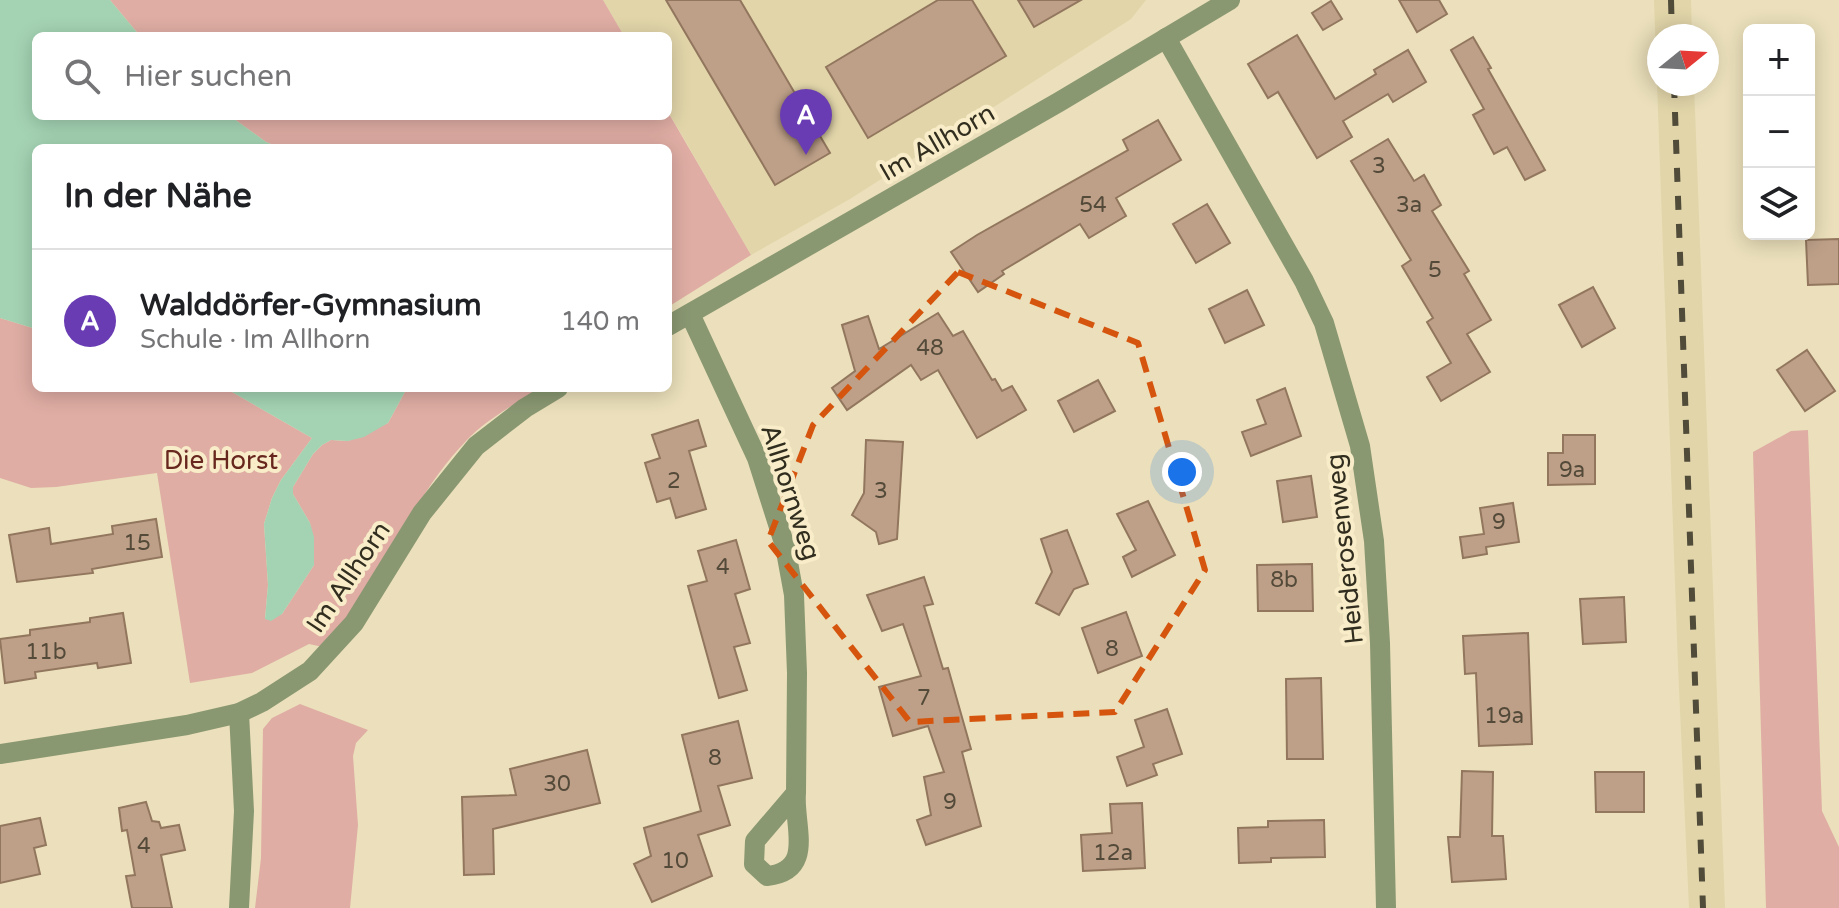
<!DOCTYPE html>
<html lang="de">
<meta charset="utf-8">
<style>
:root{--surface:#fff;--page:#f2f2f2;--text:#202124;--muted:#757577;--line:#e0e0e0;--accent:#693cb3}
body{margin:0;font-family:"Varela Round",sans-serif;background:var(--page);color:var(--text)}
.controls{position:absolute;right:24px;top:24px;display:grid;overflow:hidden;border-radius:12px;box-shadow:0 4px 20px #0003}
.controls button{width:72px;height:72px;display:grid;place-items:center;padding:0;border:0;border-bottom:2px solid var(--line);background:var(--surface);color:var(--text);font:40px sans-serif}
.compass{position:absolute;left:1647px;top:24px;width:72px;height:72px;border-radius:50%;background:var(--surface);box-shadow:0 4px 20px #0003;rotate:72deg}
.you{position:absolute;left:1182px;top:472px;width:28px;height:28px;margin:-20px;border:6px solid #fff;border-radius:50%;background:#1a73e8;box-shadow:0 0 0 12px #1a73e833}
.badge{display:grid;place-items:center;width:52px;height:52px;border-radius:50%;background:var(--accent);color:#fff;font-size:26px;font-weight:700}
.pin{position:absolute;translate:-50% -66px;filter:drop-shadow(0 2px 4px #0008)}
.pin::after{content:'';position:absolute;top:42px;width:28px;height:24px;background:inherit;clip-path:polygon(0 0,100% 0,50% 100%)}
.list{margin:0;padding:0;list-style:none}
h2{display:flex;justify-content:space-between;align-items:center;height:104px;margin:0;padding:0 32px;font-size:34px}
h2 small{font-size:26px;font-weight:400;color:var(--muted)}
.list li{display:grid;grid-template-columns:52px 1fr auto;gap:24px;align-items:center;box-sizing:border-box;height:144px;padding:0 32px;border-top:2px solid var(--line)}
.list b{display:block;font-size:30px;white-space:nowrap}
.list p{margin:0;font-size:26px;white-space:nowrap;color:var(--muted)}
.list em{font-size:26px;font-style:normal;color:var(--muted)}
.icon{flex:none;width:44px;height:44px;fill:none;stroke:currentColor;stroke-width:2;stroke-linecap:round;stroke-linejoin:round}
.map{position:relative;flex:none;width:1839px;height:908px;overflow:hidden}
.search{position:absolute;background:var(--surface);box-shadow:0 4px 20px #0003;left:32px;top:32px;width:640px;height:88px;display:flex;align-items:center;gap:20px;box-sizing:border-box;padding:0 28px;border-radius:12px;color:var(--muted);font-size:30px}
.panel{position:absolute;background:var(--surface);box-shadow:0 4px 20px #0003;left:32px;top:144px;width:640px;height:248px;border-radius:12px}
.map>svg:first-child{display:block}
</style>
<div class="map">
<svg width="1839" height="908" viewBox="0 0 1839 908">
<rect width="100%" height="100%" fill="#ebe0bb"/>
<!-- built -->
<g fill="#e1d5a9">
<polygon points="603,0 1146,0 1131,19 850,199 751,255 668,111 668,36 624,36"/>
<polygon points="1654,0 1691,0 1692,36 1659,36 1659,84 1694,84 1725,908 1689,908 1678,666"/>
</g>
<!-- green -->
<g fill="#dfada4">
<polygon points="110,0 603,0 624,36 140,36"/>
<polygon points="668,112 751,255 668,307 668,148 281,148 266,142 230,116 668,116"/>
<path d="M0,318l36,11v59h189l87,50 -31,42 -9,18 -8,26 4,61 -3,34 17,-5 32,-49 -4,-42 -17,-29v-7l20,-33 9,-9 9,-5 17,1 40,-18 19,-35h134c-26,16 -54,31 -75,53 -59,61 -85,147 -143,206l-14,-3 -57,29 -62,10 -33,-210 -101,14 -25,1 -31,-10z"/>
<polygon points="1808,430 1822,811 1839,847 1839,908 1766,908 1753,452 1791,431"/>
<polygon points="300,704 368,730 356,743 353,756 358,825 350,908 255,908 261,858 263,729 272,718"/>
</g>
<!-- water -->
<g fill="#a4d3b3">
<polygon points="0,0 110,0 140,36 36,36 36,116 230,116 266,142 281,148 36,148 36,329 0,318"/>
<polygon points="225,388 407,388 388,423 364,437 348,441 331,440 322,445 313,454 293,487 293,494 310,523 314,537 314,565 282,614 271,621 265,619 268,585 264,524 272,498 281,480 312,438"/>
</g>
<!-- building -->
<g fill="#bea088" stroke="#92765e" stroke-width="2">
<polygon points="666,0 740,0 830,153 775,185"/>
<polygon points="938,0 972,0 1006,56 868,138 826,67"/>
<polygon points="1018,0 1081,0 1034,27"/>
<polygon points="1399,0 1439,0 1447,14 1417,32"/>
<polygon points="1331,1 1342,19 1323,30 1312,13"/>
<polygon points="1297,35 1335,99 1376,74 1374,70 1408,50 1426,82 1393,102 1388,94 1343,121 1352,137 1317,158 1278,92 1268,98 1248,64"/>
<polygon points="1473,37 1491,68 1488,69 1545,170 1525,180 1507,147 1494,154 1473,115 1484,109 1451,50"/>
<polygon points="1158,120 1181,160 1116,198 1126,216 1089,238 1080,224 1002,271 1004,274 978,292 951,252 977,235 1128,150 1123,140"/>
<polygon points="1388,139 1414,181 1424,175 1441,205 1432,211 1469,271 1464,274 1491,320 1467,334 1490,372 1441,401 1427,377 1451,363 1427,322 1433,318 1402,266 1411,260 1351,161"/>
<polygon points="1207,204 1230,243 1196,263 1173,224"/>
<polygon points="1839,239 1839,284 1808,285 1806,240"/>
<polygon points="1593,287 1615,328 1582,347 1559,305"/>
<polygon points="1247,290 1264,325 1225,343 1209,309"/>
<polygon points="938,313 953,336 963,331 992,380 995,379 1002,391 1012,386 1026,410 977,438 938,370 921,380 911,365 847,410 832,388 855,371 842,325 868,316 879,349"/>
<polygon points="1807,350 1835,391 1805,411 1777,370"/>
<polygon points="1098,380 1115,411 1074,432 1058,401"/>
<polygon points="1285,388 1301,436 1251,456 1242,432 1266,424 1257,400"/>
<polygon points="698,420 706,446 689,451 706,509 676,518 670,498 657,502 645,463 660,458 652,435"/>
<polygon points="1563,435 1595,435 1595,484 1548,485 1548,453 1563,453"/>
<polygon points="866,440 903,442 897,539 879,544 876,532 852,515 864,493"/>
<polygon points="1311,476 1317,517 1283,522 1277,481"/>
<polygon points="1148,501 1175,555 1132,577 1123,557 1136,550 1117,514"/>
<polygon points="1513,503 1519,542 1486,547 1487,554 1463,558 1460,537 1484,534 1480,508"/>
<polygon points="156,519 162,557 92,569 93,573 17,582 9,535 49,528 51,544 113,534 112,526"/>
<polygon points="1067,530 1088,584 1074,589 1059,615 1036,603 1052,572 1041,539"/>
<polygon points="736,540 750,589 735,594 750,643 734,647 747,690 719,698 688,586 707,581 698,551"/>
<polygon points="1312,564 1313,611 1258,611 1257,565"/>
<polygon points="924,577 933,604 924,606 943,669 948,668 971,749 962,752 981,826 926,845 917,820 931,815 924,777 944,772 928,726 893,736 879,687 921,676 903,624 882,631 867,595"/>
<polygon points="1624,597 1626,642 1583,644 1580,599"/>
<polygon points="1126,612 1142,656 1098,673 1082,628"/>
<polygon points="123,613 131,663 98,668 97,663 35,672 36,678 5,683 0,639 30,635 30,630 90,622 90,618"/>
<polygon points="1528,633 1532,744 1479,746 1476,673 1465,674 1463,636"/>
<polygon points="1321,678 1323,759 1287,759 1286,679"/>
<polygon points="1167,709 1182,754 1153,764 1157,775 1127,786 1117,757 1144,747 1135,720"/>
<polygon points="738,721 752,778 718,786 730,825 698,835 712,876 652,902 634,864 651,856 644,828 701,811 682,735"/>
<polygon points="587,750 600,803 493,829 494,874 464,875 462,797 516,795 510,769"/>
<polygon points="1462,771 1493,772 1492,836 1503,836 1506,879 1452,882 1448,837 1460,837"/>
<polygon points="1595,772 1644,772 1644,812 1596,812"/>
<polygon points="146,802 152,821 159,822 161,828 179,825 185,850 161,855 172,908 132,908 126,876 135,875 127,830 122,831 119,808"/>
<polygon points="1142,803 1145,868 1083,871 1081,835 1112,833 1110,804"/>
<polygon points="40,818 46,845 34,848 40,874 0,883 0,826"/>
<polygon points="1324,820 1325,857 1271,858 1271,862 1239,863 1238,828 1268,827 1268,821"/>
</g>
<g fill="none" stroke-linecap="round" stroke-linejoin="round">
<!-- street -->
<g stroke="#8a9872" stroke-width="20">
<polyline points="1166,38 1304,281 1324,323 1360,446 1374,541 1380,643 1386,908"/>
<path d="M690,314l67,144 28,88 9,49 3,78 -1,120c-3,32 20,78 -29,83l-13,-12 1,-23 41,-48"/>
<polyline points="668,326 1059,102 1230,0"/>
<polyline points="0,754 187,725 239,713 262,702 310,671 354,623 422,513 476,446 525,408 558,388"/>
<polyline points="239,908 244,811 239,713"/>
</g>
<!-- rail -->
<g stroke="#514c3a" stroke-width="6" stroke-dasharray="14 14" stroke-linecap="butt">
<polyline points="1671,0 1672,36"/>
<polyline points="1674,84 1703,908"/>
</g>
</g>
<!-- marked area -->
<path fill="none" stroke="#d6550e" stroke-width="6" stroke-dasharray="16 10" stroke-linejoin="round" d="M958,272l180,71 67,227 -90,142 -205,10 -142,-181 45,-116z"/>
<g text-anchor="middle" stroke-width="8" stroke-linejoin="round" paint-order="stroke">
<!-- number labels -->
<g font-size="22" fill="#544a39">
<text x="1379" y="173">3</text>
<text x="1093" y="212">54</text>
<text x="1409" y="212">3a</text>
<text x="1435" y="277">5</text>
<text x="930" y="355">48</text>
<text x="1572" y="477">9a</text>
<text x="674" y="488">2</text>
<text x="881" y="498">3</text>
<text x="1499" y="529">9</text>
<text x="137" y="550">15</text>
<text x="723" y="574">4</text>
<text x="1284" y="587">8b</text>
<text x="1112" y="656">8</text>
<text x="46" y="659">11b</text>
<text x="924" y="705">7</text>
<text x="1504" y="723">19a</text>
<text x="715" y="765">8</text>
<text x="557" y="791">30</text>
<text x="950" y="809">9</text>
<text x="144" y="853">4</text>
<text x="1113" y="860">12a</text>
<text x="675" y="868">10</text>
</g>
<!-- street labels -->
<g font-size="26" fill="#312d1f" stroke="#f8edc8">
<text transform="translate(937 142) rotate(-30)" y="9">Im Allhorn</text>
<text transform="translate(791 492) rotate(72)" y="9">Allhornweg</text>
<text transform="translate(1344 549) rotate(-96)" y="9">Heiderosenweg</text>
<text transform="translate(348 577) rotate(-56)" y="9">Im Allhorn</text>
</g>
<!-- park labels -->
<g font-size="26" fill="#68271e" stroke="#f8edc8">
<text x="221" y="469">Die Horst</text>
</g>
</g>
</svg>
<div class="controls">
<button>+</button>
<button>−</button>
<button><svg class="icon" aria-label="layers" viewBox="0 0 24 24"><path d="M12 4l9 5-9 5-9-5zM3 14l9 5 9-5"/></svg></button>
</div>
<svg class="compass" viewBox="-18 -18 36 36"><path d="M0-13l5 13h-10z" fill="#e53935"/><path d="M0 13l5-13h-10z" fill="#757577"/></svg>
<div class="you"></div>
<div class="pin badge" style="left:806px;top:155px">A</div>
<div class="search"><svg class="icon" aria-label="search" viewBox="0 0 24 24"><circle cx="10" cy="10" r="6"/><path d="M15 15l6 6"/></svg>Hier suchen</div>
<section class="panel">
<h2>In der Nähe<small></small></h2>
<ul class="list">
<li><span class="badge">A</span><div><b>Walddörfer-Gymnasium</b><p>Schule · Im Allhorn</p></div><em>140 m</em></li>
</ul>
</section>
</div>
